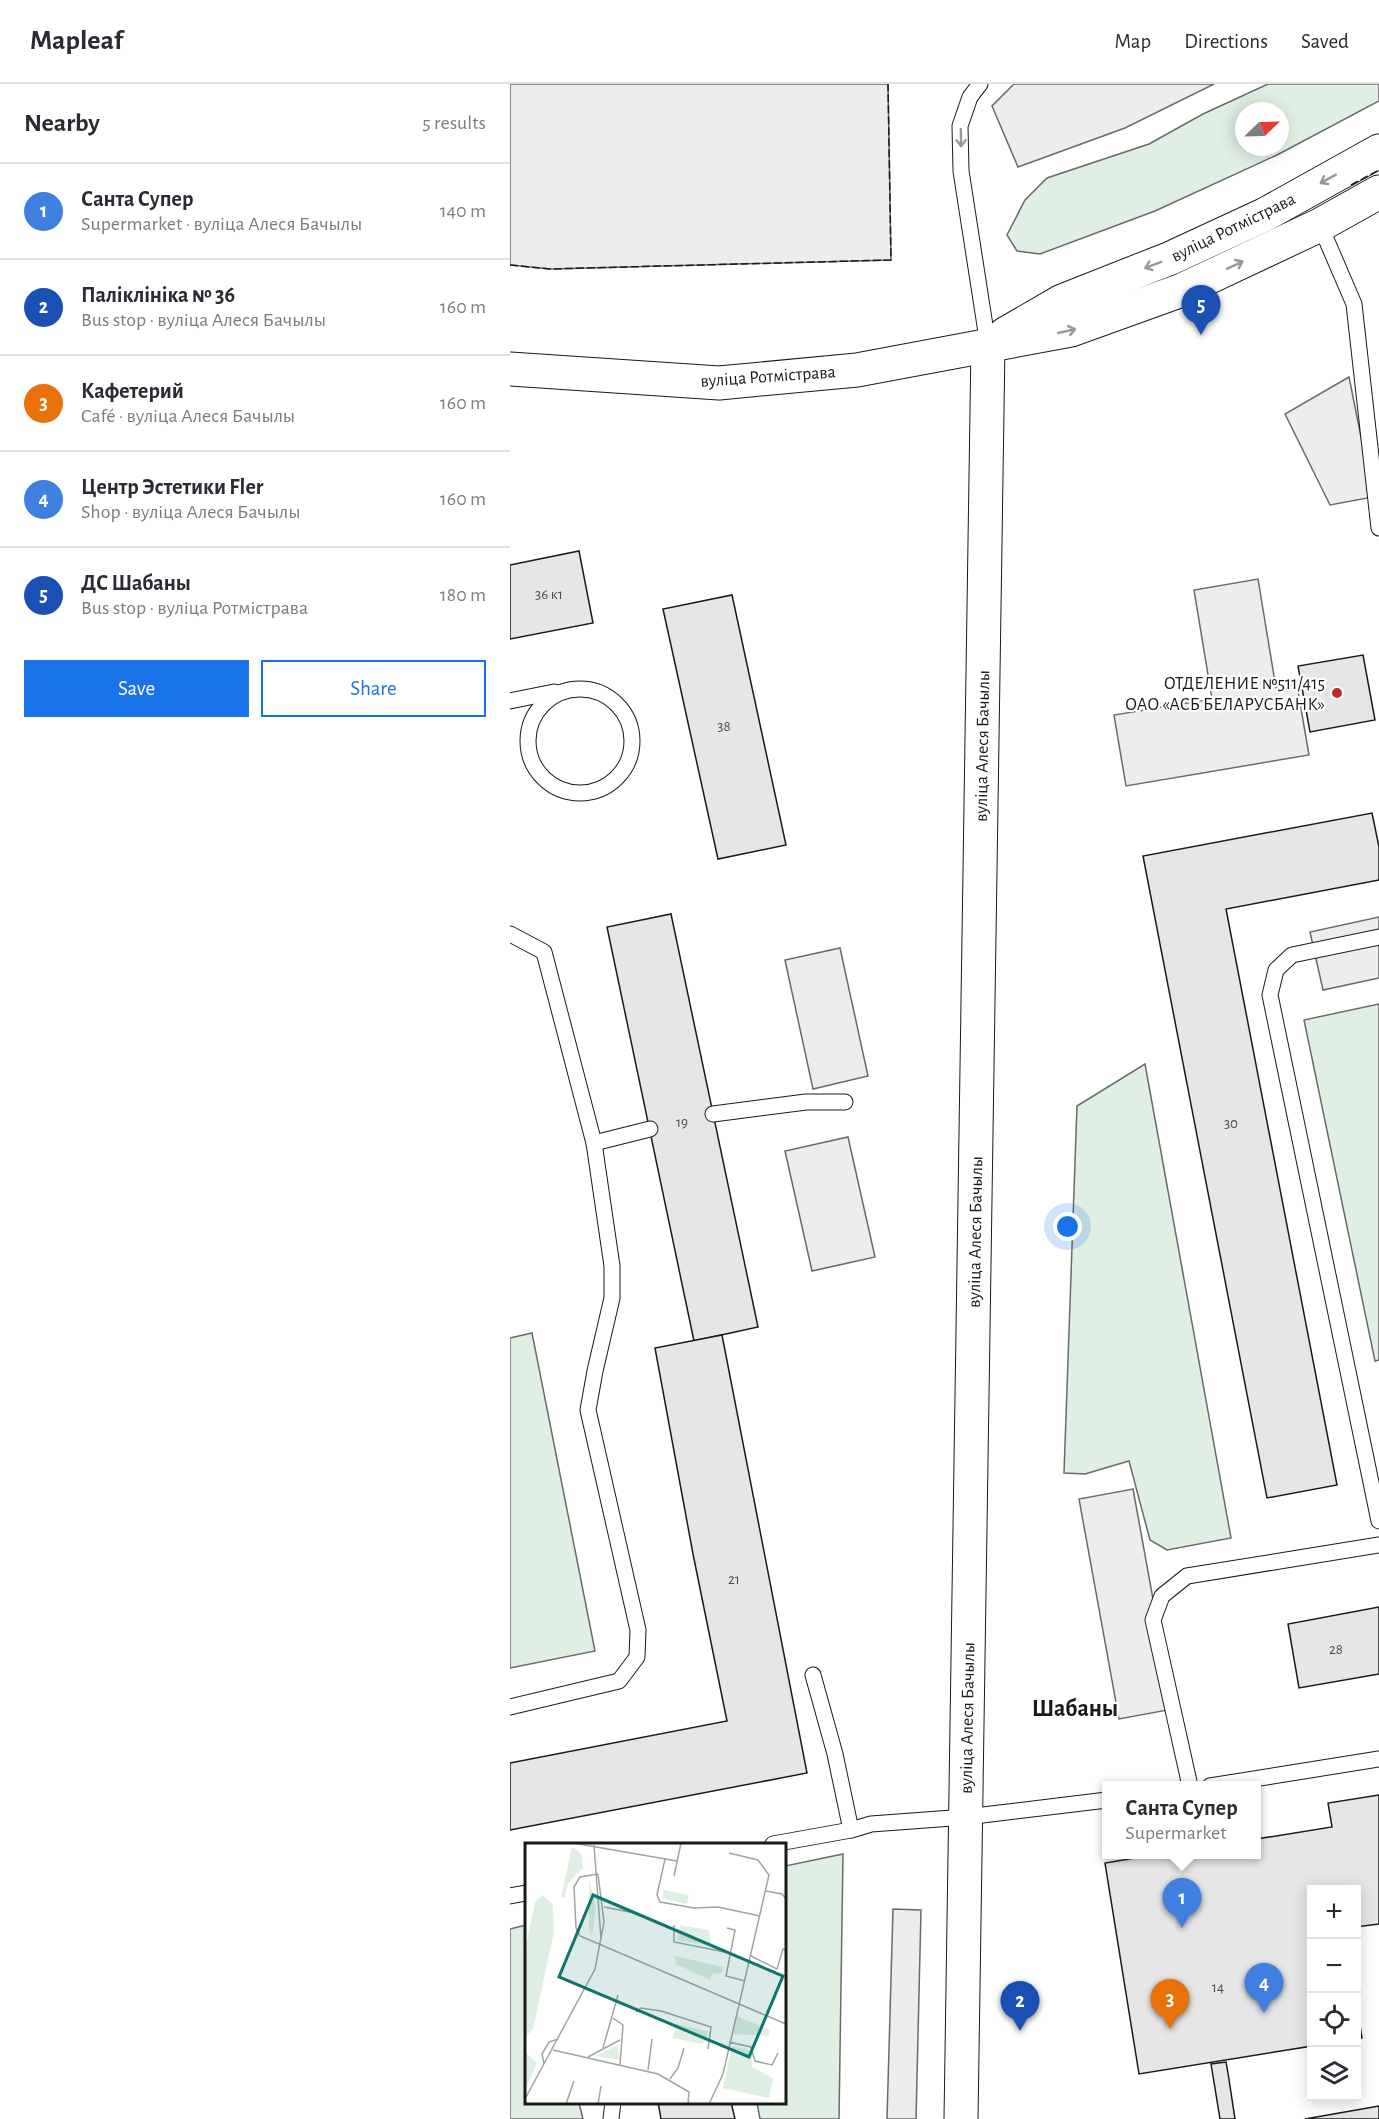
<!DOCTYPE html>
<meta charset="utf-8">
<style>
:root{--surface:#fff;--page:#f7f7f7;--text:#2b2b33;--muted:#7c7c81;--line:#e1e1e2;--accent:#1a73e8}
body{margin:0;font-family:"Alegreya Sans",sans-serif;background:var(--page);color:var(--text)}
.controls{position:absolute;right:18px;bottom:18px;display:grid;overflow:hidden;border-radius:0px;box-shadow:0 3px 15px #0003}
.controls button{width:54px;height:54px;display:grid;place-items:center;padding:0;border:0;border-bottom:2px solid var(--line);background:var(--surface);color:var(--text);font:30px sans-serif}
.compass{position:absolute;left:725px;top:18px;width:54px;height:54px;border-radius:50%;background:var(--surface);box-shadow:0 3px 15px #0003;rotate:67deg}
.you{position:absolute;left:558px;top:1143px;width:21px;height:21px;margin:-15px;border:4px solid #fff;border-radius:50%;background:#1a73e8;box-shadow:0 0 0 9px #1a73e833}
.badge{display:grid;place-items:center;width:39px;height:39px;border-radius:50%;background:var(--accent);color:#fff;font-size:20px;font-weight:700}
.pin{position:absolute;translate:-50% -50px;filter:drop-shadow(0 2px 3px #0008)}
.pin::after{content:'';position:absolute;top:32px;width:21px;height:18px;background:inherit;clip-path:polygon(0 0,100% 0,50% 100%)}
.popup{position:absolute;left:592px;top:1697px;width:159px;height:78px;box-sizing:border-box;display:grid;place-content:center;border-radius:0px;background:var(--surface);filter:drop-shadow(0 2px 4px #0005);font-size:20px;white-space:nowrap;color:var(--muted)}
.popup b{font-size:22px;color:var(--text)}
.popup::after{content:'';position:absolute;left:50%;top:100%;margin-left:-12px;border:12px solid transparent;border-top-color:var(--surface)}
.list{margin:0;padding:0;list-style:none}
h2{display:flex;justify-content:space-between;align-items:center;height:78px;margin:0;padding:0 24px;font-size:26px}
h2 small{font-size:20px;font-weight:400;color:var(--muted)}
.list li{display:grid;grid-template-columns:39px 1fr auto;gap:18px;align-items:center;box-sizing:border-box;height:96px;padding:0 24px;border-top:2px solid var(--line)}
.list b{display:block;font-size:22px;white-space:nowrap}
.list p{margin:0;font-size:20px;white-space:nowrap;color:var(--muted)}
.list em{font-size:20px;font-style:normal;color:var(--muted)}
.actions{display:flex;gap:12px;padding:18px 24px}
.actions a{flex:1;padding:14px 0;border:2px solid var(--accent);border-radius:0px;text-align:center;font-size:21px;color:var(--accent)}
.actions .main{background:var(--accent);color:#fff}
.icon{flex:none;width:33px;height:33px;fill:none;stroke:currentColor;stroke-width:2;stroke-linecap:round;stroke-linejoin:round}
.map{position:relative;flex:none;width:869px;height:2035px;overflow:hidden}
header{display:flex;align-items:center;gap:36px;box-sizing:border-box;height:84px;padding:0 30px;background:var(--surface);border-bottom:2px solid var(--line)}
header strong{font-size:28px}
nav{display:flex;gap:33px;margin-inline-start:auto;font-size:21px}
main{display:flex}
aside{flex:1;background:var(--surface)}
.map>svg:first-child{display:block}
</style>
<header>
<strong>Mapleaf</strong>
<nav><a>Map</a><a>Directions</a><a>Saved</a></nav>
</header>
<main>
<aside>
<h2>Nearby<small>5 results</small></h2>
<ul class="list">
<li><span class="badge" style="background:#3f7fe0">1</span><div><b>Санта Супер</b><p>Supermarket · вуліца Алеся Бачылы</p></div><em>140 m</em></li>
<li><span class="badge" style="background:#1a4fb4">2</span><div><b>Паліклініка № 36</b><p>Bus stop · вуліца Алеся Бачылы</p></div><em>160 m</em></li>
<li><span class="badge" style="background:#e8710a">3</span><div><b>Кафетерий</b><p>Café · вуліца Алеся Бачылы</p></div><em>160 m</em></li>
<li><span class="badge" style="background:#3f7fe0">4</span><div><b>Центр Эстетики Fler</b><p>Shop · вуліца Алеся Бачылы</p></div><em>160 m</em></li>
<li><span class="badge" style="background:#1a4fb4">5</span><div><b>ДС Шабаны</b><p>Bus stop · вуліца Ротмістрава</p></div><em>180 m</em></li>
</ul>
<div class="actions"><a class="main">Save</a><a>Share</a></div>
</aside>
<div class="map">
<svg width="869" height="2035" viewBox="0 0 869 2035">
<rect width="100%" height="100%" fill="#fff"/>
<!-- green -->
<g fill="#e0efe3" stroke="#6a6a6a" stroke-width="1.5" fill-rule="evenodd">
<path d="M758,0h111v17l-102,54 -122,56 -115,43 -23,-3 -10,-16 18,-35 22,-22 102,-34 54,-30zM734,27h36v36h-36z"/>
<polygon points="869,920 869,1276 865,1277 794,936"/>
<polygon points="635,980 721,1454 657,1466 640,1456 619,1377 575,1390 554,1389 567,1022"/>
<polygon points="22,1249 85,1567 0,1584 0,1254"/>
<polygon points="333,1770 329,2035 250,2035 247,2019 274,2018 275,1782"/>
<polygon points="16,1841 16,2018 69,2019 73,2035 0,2035 0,1845"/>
</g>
<!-- parking -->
<g fill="#ededed" stroke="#6a6a6a" stroke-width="1.5">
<polygon points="0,0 378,0 381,176 41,185 0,181"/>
<polygon points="504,0 704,0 615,44 508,83 482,22"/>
<polygon points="839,293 863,413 820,421 775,330"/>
<polygon points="748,495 766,604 787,601 799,671 616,702 604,631 702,615 684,506"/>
<polygon points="869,833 869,894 813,906 800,848"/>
<polygon points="330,864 358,992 303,1005 275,876"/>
<polygon points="338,1053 365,1173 302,1187 275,1067"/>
<polygon points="623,1405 663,1625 609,1635 569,1415"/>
<polygon points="383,1825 411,1826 406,2035 377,2035"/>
</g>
<!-- building -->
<g fill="#e6e6e6" stroke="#1a1a1a" stroke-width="1.5">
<polygon points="69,467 83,539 0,555 0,481"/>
<polygon points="222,511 276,761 208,775 153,525"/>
<polygon points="853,571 865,636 800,648 788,582"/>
<polygon points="862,729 869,763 869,796 716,825 827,1401 757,1414 633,772"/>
<polygon points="161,830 248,1243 184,1257 97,843"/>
<polygon points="212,1251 297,1689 0,1746 0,1679 217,1637 183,1470 145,1264"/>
<polygon points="869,1523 869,1590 789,1604 778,1540"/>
<polygon points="869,1711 869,1840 846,1843 846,1806 802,1806 802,1962 629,1990 595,1779 649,1770 747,1770 747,1755 822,1743 818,1719"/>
<polygon points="846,1917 852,1954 846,1955"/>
<polygon points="716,1978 718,1989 725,2035 710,2035 703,1992 701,1980"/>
<polygon points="148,2018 221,2018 225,2035 151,2035"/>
<polygon points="869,2022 869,2035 795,2035"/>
</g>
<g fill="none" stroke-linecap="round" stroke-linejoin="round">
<!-- service casing -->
<g stroke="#1a1a1a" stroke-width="17">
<g id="service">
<polyline points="470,0 460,13 450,42 451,87 478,261"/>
<polyline points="810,141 844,220 869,444"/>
<circle cx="70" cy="657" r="52"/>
<polyline points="0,617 44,608"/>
<polyline points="0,850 34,868 84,1059 102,1182 102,1214 85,1287 78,1326 128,1546 127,1573 109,1597 0,1623"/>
<polyline points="869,853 782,871 766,886 760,911 869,1437"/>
<polyline points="203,1030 296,1018 335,1018"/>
<polyline points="84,1059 140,1045"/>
<polyline points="303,1591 325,1670 341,1746"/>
<polyline points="680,1702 643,1536 652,1512 677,1492 869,1461"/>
<polyline points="700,1702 869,1675"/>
<polyline points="263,1760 341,1746 361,1740 456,1733 597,1716"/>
<polyline points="0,1812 16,1809"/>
<polyline points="101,2035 103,2018"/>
</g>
</g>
<!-- tertiary casing -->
<g stroke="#1a1a1a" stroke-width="35">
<g id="tertiary">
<polyline points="495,250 552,217 661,174 754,131 869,67"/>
<polyline points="0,285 209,299 347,286 561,246 672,206 810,141 869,108"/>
<polyline points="451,2035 478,261"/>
</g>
</g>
<!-- service -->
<use href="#service" stroke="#fff" stroke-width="15"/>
<!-- tertiary -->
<use href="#tertiary" stroke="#fff" stroke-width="33"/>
<!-- fence -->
<g stroke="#1a1a1a" stroke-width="1.5" stroke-dasharray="8 3" stroke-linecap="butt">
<polyline points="841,101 869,86"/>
<polyline points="0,181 40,185 381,176 378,0"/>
</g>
</g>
<!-- one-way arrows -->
<defs><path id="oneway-shaft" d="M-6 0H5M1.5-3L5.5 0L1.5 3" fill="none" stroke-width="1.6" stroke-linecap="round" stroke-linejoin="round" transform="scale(1.5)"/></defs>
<g stroke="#989898">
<use href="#oneway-shaft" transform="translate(451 54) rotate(89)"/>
<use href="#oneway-shaft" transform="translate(818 95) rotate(151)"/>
<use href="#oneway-shaft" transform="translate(643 181) rotate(159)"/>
<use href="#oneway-shaft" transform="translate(725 181) rotate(-25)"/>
<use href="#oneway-shaft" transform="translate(557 247) rotate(-13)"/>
</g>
<!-- markers -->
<circle fill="#c62828" stroke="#fff" stroke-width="2" cx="827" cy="609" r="6"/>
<g text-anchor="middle" stroke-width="4.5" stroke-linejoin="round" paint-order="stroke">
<!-- number labels -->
<g font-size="15" fill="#4d4d4d">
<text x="39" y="515">36 к1</text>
<text x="214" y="647">38</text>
<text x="172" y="1043">19</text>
<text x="721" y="1044">30</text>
<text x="224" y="1500">21</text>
<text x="826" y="1570">28</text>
<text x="708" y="1908">14</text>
</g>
<!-- street labels -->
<g font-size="18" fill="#1a1a1a" stroke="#fff">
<text transform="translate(723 143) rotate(-26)" y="6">вуліца Ротмістрава</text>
<text transform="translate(258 292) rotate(-4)" y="6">вуліца Ротмістрава</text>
<text transform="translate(472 662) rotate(-89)" y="6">вуліца Алеся Бачылы</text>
<text transform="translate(465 1148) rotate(-89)" y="6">вуліца Алеся Бачылы</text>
<text transform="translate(457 1634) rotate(-89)" y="6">вуліца Алеся Бачылы</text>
</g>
<!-- poi labels -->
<g font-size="18" fill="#1a1a1a" stroke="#fff" text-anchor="end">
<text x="815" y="605">ОТДЕЛЕНИЕ №511/415<tspan x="815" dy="21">ОАО «АСБ БЕЛАРУСБАНК»</tspan></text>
</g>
<!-- district labels -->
<g font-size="24" font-weight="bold" fill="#1a1a1a" stroke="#fff">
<text x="565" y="1632">Шабаны</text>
</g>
</g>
<!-- overview -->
<g transform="translate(15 1759)">
<rect width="261" height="261" fill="#fff"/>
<path d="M47,4l9,6 2,15 -15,15 -3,15 -4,-1zM64,36l7,29 -4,28 -3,-6zM139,47l25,5 -2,9 -25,-6zM18,52l10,10 1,27 -21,97 -8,8v-86l10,-49zM155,82l29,5 3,16 -35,-6zM150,113l48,11 -1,6 -10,1 -2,6 -34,-16zM212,173l33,14 -1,6 -36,-2zM151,181l32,7 -2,9 -4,4 -29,-6zM92,202l3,15 -24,-4zM207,203l20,5v16l21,11 -4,20 -46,-10zM0,209l12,11 -12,28z" fill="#e0efe3"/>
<path fill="none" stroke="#a3a3a3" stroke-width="1.5" d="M48,0l104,18M69,2l7,94M140,16l-8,36 3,7 34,6 24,-1 42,9M73,31l-18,3 -6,10 2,41 4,8 206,88M149,33l7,-33M241,48l16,3 4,5M79,64l31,6M149,82v17l56,11M202,85l8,2 -9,46 19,5M226,113l26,13 6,-20 3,1M111,169l5,-4 20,3 50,16 -3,22M88,175l10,7 -3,40M204,199l22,5 4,14 17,4 6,-12M78,205l15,-53M28,207l105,24 31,18 -1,12M63,214l32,-17M19,221l-2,-10 7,-12 9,-3M123,227l4,-31M145,236l8,-11 6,-20M0,256l70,-130 9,-47 -6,-48M41,261l8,-23M73,261l3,-18M184,261l14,-30 46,-199 -11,-15 -29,-7"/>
<path fill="#0f766e" fill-opacity="0.15" stroke="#0f766e" stroke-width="3" d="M68,52l190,81 -34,81 -190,-80z"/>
<rect width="261" height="261" fill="none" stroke="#1a1a1a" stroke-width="3"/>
</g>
</svg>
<div class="controls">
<button>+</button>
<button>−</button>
<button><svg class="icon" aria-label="locate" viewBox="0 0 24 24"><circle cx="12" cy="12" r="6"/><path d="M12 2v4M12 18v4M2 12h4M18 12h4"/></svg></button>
<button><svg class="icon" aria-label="layers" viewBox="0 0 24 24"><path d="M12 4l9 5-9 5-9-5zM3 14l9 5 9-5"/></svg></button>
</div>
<svg class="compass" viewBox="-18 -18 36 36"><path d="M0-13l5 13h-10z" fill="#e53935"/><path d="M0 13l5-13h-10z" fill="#7c7c81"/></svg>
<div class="you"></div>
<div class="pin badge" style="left:672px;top:1844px;background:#3f7fe0">1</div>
<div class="popup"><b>Санта Супер</b>Supermarket</div>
<div class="pin badge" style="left:510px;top:1947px;background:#1a4fb4">2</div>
<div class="pin badge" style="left:660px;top:1945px;background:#e8710a">3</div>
<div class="pin badge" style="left:754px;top:1929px;background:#3f7fe0">4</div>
<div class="pin badge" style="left:691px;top:251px;background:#1a4fb4">5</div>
</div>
</main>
